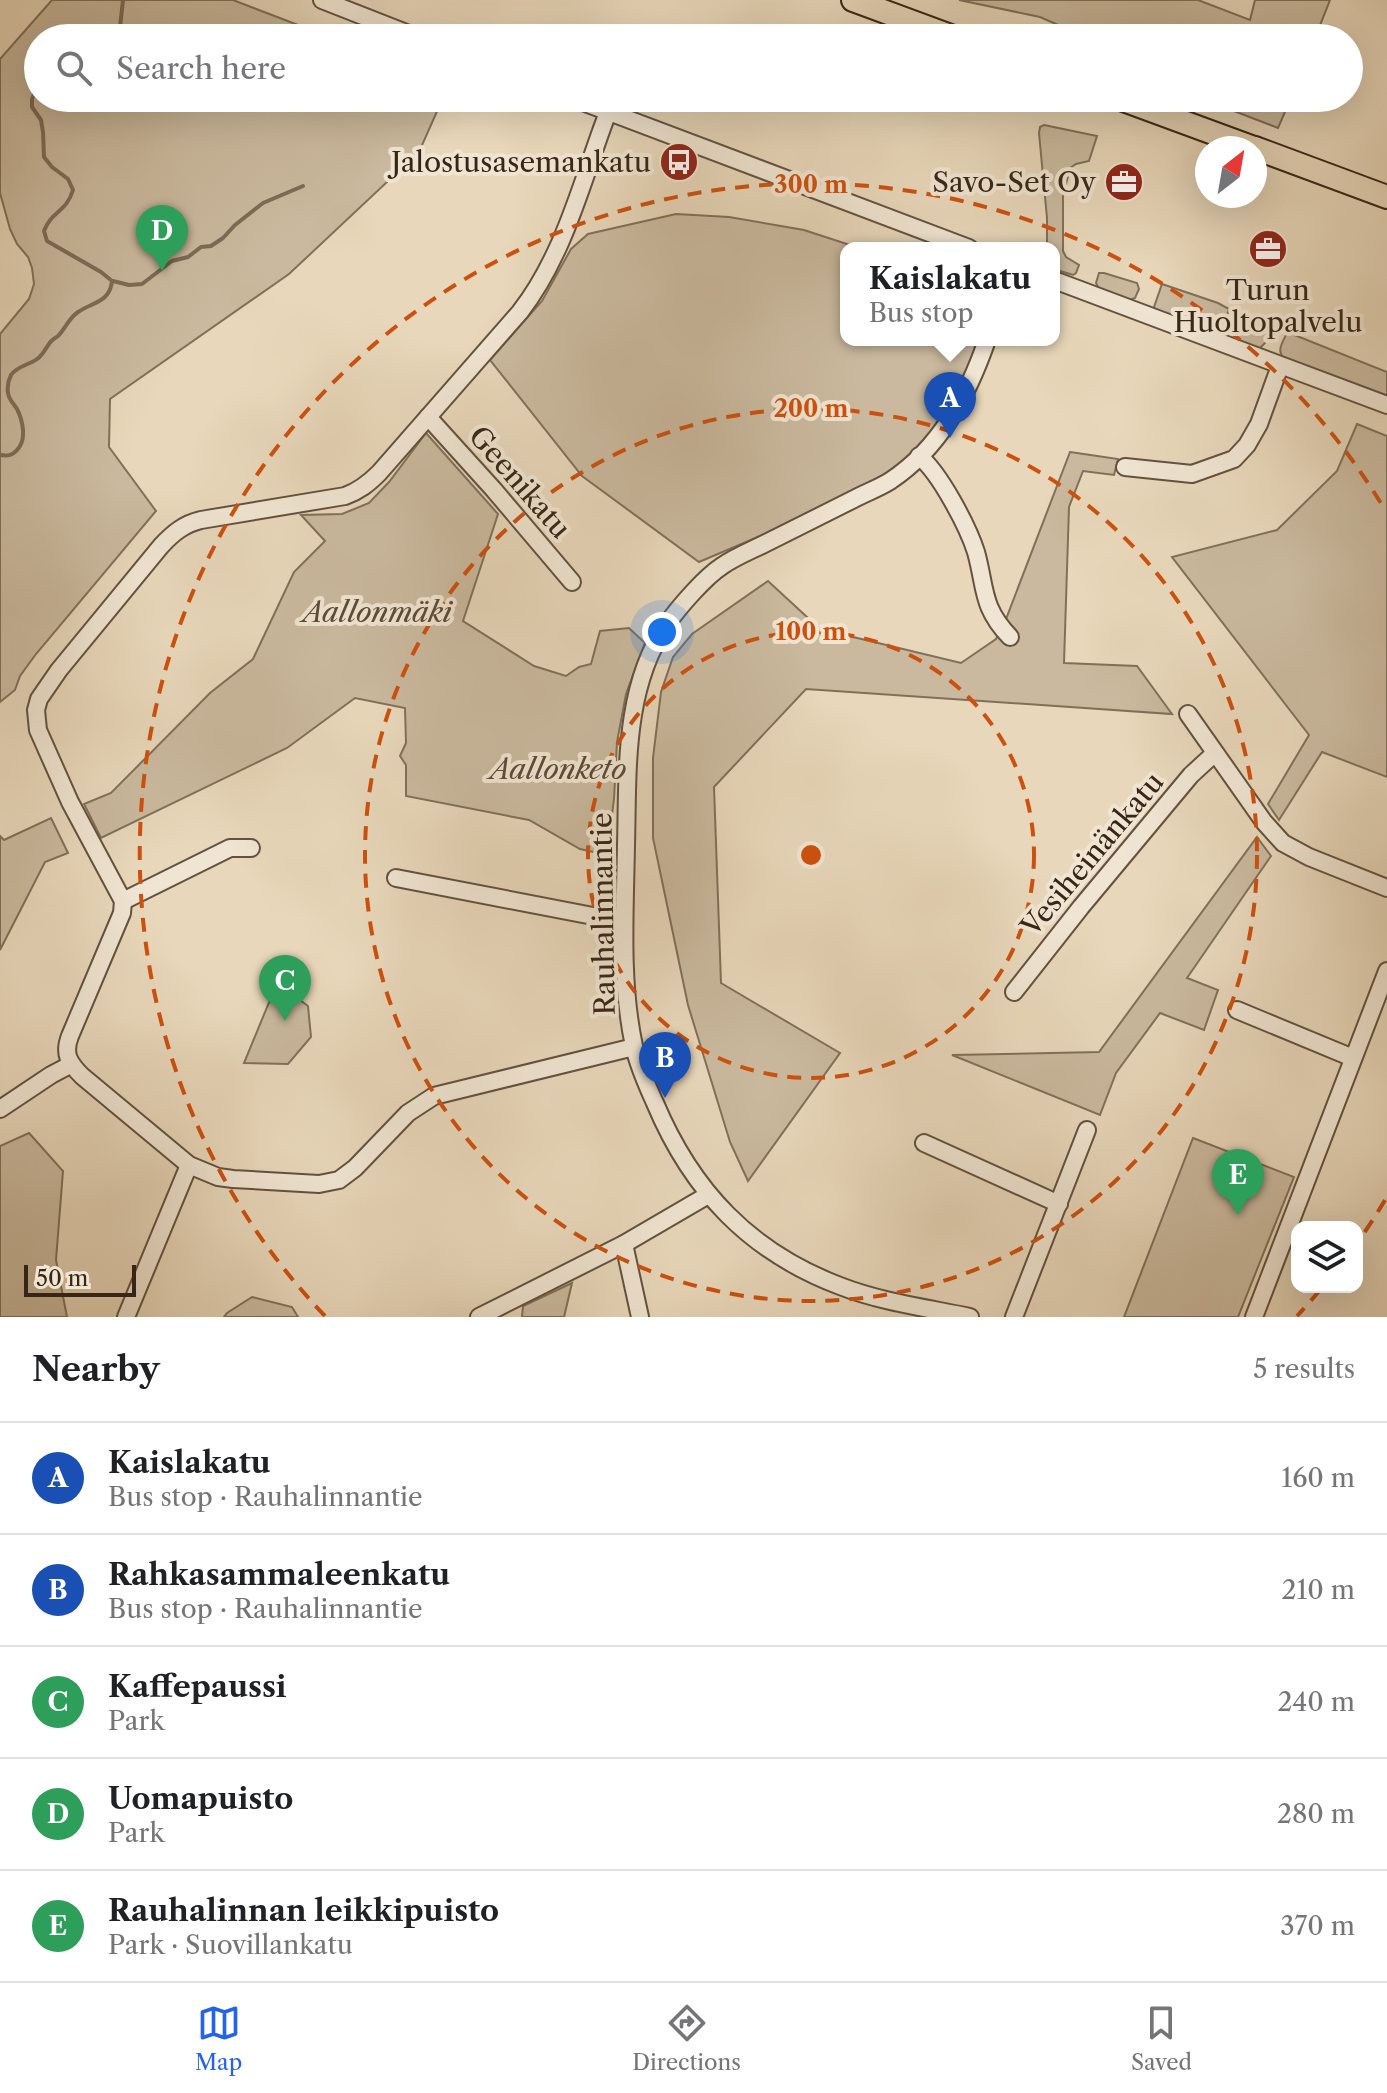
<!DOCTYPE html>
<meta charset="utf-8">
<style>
:root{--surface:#fff;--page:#f6f6f6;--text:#202124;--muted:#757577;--line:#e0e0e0;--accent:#2563eb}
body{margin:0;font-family:"Libre Caslon Text",serif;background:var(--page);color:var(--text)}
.controls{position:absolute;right:24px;bottom:24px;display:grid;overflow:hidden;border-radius:16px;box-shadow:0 8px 32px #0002}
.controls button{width:72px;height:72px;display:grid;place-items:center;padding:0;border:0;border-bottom:2px solid var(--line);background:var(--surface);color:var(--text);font:40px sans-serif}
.compass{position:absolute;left:1195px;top:136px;width:72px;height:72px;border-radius:50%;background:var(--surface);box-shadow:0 8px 32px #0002;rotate:31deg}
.scale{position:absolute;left:24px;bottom:20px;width:112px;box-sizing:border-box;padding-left:8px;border:4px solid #372617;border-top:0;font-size:22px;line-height:28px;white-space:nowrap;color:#372617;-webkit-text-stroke:6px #f0e5d2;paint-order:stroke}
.you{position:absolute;left:662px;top:632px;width:28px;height:28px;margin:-20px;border:6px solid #fff;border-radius:50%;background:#1a73e8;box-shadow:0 0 0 12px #1a73e833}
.badge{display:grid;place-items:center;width:52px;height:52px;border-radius:50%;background:var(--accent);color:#fff;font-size:26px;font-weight:700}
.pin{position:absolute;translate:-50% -66px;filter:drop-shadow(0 2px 4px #0008)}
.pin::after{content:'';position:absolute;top:42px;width:28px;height:24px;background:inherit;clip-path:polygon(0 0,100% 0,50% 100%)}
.popup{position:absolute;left:840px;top:242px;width:220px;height:104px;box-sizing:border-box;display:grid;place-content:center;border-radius:16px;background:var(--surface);filter:drop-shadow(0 2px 6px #0005);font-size:26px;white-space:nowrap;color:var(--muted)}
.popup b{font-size:30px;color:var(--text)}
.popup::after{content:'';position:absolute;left:50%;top:100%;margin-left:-16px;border:16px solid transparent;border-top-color:var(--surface)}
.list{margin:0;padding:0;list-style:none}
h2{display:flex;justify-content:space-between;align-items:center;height:104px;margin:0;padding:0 32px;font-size:34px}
h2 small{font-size:26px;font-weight:400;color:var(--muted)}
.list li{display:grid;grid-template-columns:52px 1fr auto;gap:24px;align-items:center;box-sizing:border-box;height:112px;padding:0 32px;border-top:2px solid var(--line)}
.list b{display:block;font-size:30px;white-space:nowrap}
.list p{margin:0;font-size:26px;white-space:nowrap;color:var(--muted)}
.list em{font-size:26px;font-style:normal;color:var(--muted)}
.icon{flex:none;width:44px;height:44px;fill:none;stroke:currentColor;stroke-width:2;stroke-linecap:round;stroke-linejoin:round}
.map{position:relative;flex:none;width:1387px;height:1317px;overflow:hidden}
.search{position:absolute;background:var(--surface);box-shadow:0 8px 32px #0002;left:24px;right:24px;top:24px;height:88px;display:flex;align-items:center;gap:20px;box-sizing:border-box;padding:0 28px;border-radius:44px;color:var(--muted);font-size:30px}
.sheet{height:664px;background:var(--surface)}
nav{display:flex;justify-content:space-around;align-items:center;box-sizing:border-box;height:112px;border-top:2px solid var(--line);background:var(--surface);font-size:22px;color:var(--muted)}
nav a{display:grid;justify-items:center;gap:4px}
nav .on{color:var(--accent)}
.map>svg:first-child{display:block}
</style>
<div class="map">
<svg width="1387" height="1317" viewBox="0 0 1387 1317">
<rect width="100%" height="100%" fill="#e8d7ba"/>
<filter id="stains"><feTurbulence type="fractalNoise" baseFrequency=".0025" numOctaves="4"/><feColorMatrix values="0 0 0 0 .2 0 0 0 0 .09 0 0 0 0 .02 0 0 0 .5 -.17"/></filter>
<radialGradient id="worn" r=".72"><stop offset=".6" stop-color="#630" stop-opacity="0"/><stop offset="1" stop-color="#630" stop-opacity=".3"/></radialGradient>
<!-- green -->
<g fill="#cab99e" stroke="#80705a" stroke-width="2">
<polygon points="52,0 233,0 332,38 38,38 38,98 443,98 419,152 289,274 110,399 109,447 156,511 36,654 20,676 15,690 0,702 0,334 29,299 34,284 32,268 28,257 17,244 10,229 0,193 0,59"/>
<polygon points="959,0 1198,0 1250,20 1255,0 1330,0 1315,38 1088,38 1040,17"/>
<polygon points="1200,98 1291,98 1278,128"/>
<polygon points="1044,125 1097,136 1089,161 1076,164 1070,168 1063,196 1063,251 1066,257 1079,265 1076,273 1073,275 1054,269 1054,248 1047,248 1047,218 1039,133 1040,127"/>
<polygon points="676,214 729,217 804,230 859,248 846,248 846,340 986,340 952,418 889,481 699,562 582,476 490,360 542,301 571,249 588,234"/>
<polygon points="1099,273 1104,273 1137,283 1139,289 1135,298 1129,300 1099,289 1096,283"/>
<polygon points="1162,284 1218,303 1229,309 1223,329 1218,333 1155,310 1154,307"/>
<polygon points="1253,317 1270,326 1265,343 1258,350 1238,341 1237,336 1247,319"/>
<path d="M1292,334l95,38v24l-5,1 -96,-37c-10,-8 -5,-15 0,-25z"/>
<polygon points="1357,424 1387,436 1387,777 1322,752 1279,820 1268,804 1309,735 1172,557 1277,530 1337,471"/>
<polygon points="426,433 498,514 463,621 534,666 566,676 579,667 591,664 600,631 629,628 645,643 626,694 617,742 614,799 607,855 580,849 529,820 406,796 406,765 400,756 406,743 405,708 355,698 287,748 101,838 84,804 111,793 210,693 253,659 294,572 325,541 301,515 342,514 369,503 389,482"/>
<polygon points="1070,452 1118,459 1114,475 1083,471 1069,507 1064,663 1137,666 1172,714 806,689 714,787 721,983 840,1053 748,1181 730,1142 688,1005 653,838 653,758 661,692 673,657 692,634 768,581 820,629 961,663 996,639 1006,619"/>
<polygon points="51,818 68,853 45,862 0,950 0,836 4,840"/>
<polygon points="1257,837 1271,856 1187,978 1218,990 1204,1030 1160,1013 1116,1073 1100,1115 952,1055 1099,1052"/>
<polygon points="277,983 308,1006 311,1037 288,1064 244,1063"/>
<polygon points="29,1133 63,1171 56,1260 67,1317 0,1317 0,1146"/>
<polygon points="1193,1138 1294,1177 1238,1317 1124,1317"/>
<polygon points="572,1283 564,1317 522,1317 523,1306"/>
<polygon points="252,1297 292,1307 298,1317 224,1317 227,1313"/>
</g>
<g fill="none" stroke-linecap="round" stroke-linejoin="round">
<!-- stream -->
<g stroke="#7d6c58" stroke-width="4">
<polyline points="113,38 120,27 123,0"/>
<polyline points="113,281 129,285 142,284 172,261 188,257 201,247 211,246 223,238 235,225 263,203 303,186"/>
<path d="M0,455c7,1 12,1 17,-5 10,-10 6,-29 0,-41 -4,-6 -8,-9 -9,-16 -1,-6 0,-12 3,-18 6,-9 18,-10 26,-16 6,-4 8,-10 12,-15 3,-5 4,-4 9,-8 8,-8 10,-17 20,-24 15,-10 32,-10 34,-31l-11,-9 -54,-31 -3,-10c8,-21 22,-18 29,-41l-5,-11 -16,-12 -8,-10 -1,-25 -2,-12 -9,-13v-8l6,-15"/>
</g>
<!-- minor casing -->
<g stroke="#635240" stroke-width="20">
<g id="minor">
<polyline points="322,0 419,38"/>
<polyline points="572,98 969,248"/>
<path d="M608,112c-26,68 -43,142 -88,200l-141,161c-11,11 -20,18 -34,23l-144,24c-17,4 -28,13 -40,26l-102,124 -20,29 -3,11 2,20 32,72 53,99 -1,12 -52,123c-7,18 -1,27 12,40l107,89 29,12 15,2 86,5 20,-4 16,-12 53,-55 26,-17 200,-49"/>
<polyline points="1054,280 1387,405"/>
<polyline points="428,417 494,490 572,582"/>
<path d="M919,456c21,17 49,71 57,96 10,36 5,55 34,85"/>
<polyline points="1125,467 1192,474 1234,459 1247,445 1259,424 1280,366"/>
<polyline points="1188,714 1264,822 1283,843 1309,857 1387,888"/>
<polyline points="396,878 624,922"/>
<polyline points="123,901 230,848 251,848"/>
<polyline points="1014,992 1081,907 1191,775 1215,753"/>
<polyline points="1237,1010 1353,1058"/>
<polyline points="0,1109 51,1075 70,1065"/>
<polyline points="924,1143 1059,1204"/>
<polyline points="624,1244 640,1317"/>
<polyline points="126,1317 189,1165"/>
<polyline points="479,1317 624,1244 708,1195"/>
<path d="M970,1317c-43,-9 -89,-15 -130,-31 -90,-34 -148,-95 -185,-183 -8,-18 -17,-37 -21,-57 -14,-65 -9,-134 -8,-201 2,-74 -3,-157 41,-221 12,-17 38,-47 55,-58 13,-9 28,-15 42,-22 30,-15 60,-30 90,-45 11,-6 25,-11 36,-18 50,-33 78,-86 97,-141"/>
<polyline points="1014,1317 1087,1130"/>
<polyline points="1254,1317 1387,971"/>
</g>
</g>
<!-- major casing -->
<g stroke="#372617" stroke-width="26">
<g id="major">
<polyline points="853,0 956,38"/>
<polyline points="1118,98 1254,148"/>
<polyline points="1255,148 1387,197"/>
</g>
</g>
<!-- minor -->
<use href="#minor" stroke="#f0e5d2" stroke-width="16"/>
<!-- major -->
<use href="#major" stroke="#e8d7ba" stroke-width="22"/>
</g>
<!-- distance rings -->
<g fill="none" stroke="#cd510e" stroke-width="4" stroke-dasharray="14 10">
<circle cx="811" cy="855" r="223"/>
<circle cx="811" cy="855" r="446"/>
<path d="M1385 1200A670 670 0 0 1 1360 1239M1320 1290A670 670 0 0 1 1297 1316M325 1316A670 670 0 1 1 1385 510"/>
</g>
<!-- icons -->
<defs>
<g id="bus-disc" transform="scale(2)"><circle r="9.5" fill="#8f2418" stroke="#f0e5d2"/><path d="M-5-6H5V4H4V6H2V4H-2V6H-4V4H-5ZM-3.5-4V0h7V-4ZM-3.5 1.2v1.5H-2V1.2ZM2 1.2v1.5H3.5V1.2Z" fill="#fff"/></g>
<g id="office-disc" transform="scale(2)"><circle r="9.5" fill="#8f2418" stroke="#f0e5d2"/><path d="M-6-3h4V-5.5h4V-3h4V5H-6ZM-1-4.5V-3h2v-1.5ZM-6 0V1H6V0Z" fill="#fff"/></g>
</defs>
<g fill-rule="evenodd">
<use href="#bus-disc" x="679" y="162"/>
<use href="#office-disc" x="1124" y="182"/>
<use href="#office-disc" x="1268" y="249"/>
</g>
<g text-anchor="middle" stroke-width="8" stroke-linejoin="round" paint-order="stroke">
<!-- poi labels -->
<g font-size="28" fill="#372617" stroke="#f0e5d2" text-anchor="end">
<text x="651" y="172">Jalostusasemankatu</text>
<text x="1096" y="192">Savo-Set Oy</text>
<text x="1268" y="300" text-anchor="middle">Turun<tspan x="1268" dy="32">Huoltopalvelu</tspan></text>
</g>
<!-- street labels -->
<g font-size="28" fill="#372617" stroke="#f0e5d2">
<text transform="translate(520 482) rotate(49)" y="10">Geenikatu</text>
<text transform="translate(1092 854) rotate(-50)" y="10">Vesiheinänkatu</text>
<text transform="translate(603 914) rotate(-91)" y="10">Rauhalinnantie</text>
</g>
<!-- park labels -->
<g font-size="28" font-style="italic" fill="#5c4b39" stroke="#f0e5d2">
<text x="377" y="622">Aallonmäki</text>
<text x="558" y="779">Aallonketo</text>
</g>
</g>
<circle cx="811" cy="855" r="12" fill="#cd510e" stroke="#f0e5d2" stroke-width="4"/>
<g font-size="24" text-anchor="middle" font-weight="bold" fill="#cd510e" stroke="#f0e5d2" stroke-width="8" stroke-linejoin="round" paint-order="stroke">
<text x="811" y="193">300 m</text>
<text x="811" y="417">200 m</text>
<text x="811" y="640">100 m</text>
</g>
<rect width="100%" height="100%" filter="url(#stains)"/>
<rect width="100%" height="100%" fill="url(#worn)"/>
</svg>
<div class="controls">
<button><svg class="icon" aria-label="layers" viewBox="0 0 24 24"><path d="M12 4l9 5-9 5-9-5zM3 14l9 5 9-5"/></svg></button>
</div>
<svg class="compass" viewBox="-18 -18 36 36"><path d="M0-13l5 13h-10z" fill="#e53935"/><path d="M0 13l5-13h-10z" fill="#757577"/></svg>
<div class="scale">50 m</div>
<div class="you"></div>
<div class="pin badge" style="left:950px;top:438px;background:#1a4fb4">A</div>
<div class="popup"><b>Kaislakatu</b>Bus stop</div>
<div class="pin badge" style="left:665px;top:1098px;background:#1a4fb4">B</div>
<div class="pin badge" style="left:285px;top:1021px;background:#2e9e5b">C</div>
<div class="pin badge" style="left:162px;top:271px;background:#2e9e5b">D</div>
<div class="pin badge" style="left:1238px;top:1215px;background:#2e9e5b">E</div>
<div class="search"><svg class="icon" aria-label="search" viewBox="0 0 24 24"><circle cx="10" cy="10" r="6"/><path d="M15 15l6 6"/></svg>Search here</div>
</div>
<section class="sheet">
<h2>Nearby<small>5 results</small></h2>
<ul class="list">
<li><span class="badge" style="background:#1a4fb4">A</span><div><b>Kaislakatu</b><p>Bus stop · Rauhalinnantie</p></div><em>160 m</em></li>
<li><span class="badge" style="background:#1a4fb4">B</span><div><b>Rahkasammaleenkatu</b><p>Bus stop · Rauhalinnantie</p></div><em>210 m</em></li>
<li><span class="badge" style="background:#2e9e5b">C</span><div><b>Kaffepaussi</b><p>Park</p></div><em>240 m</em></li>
<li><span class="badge" style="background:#2e9e5b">D</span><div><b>Uomapuisto</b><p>Park</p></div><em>280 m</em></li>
<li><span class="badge" style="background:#2e9e5b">E</span><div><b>Rauhalinnan leikkipuisto</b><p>Park · Suovillankatu</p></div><em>370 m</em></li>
</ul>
</section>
<nav>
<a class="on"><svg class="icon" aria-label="map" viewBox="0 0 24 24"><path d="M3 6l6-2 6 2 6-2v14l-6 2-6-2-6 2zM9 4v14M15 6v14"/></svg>Map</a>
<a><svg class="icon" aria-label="directions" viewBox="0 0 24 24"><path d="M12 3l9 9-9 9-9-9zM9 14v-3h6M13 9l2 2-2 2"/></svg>Directions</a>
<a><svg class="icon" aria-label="saved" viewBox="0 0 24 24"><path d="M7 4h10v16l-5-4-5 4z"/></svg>Saved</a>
</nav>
